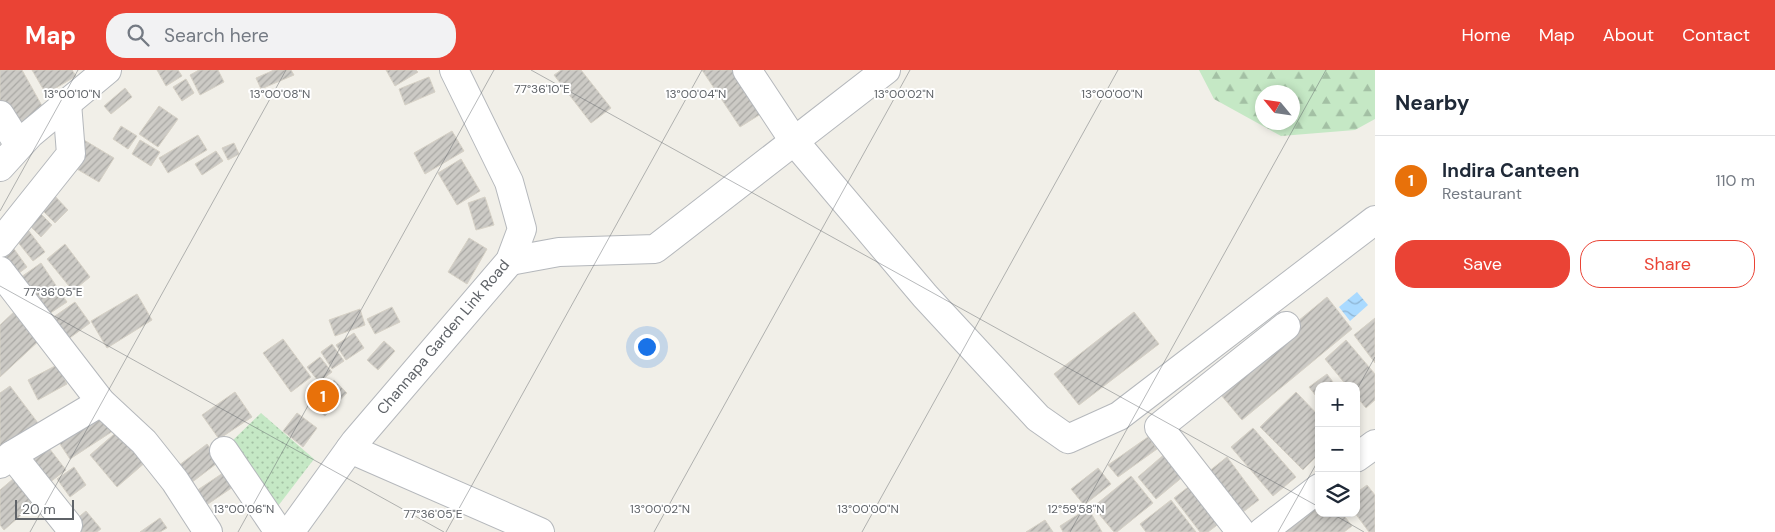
<!DOCTYPE html>
<meta charset="utf-8">
<style>
:root{--surface:#fff;--page:#f2f2f3;--text:#1f2937;--muted:#747a83;--line:#e0e1e3;--accent:#ea4335}
body{margin:0;font-family:"DM Sans",sans-serif;background:var(--page);color:var(--text)}
.controls{position:absolute;right:15px;bottom:15px;display:grid;overflow:hidden;border-radius:10px;box-shadow:0 2px 8px #0003}
.controls button{width:45px;height:45px;display:grid;place-items:center;padding:0;border:0;border-bottom:1px solid var(--line);background:var(--surface);color:var(--text);font:25px sans-serif}
.compass{position:absolute;left:1255px;top:15px;width:45px;height:45px;border-radius:50%;background:var(--surface);box-shadow:0 2px 8px #0003;rotate:299deg}
.scale{position:absolute;left:15px;bottom:12px;width:59px;box-sizing:border-box;padding-left:5px;border:2px solid #5f6368;border-top:0;font-size:14px;line-height:18px;white-space:nowrap;color:#5f6368;-webkit-text-stroke:4px #fff;paint-order:stroke}
.you{position:absolute;left:646px;top:276px;width:18px;height:18px;margin:-12px;border:4px solid #fff;border-radius:50%;background:#1a73e8;box-shadow:0 0 0 8px #1a73e833}
.badge{display:grid;place-items:center;width:32px;height:32px;border-radius:50%;background:var(--accent);color:#fff;font-size:16px;font-weight:700}
.pin{position:absolute;translate:-50% -50%;border:2px solid #fff;box-shadow:0 1px 5px #0006}
.list{margin:0;padding:0;list-style:none}
h2{display:flex;justify-content:space-between;align-items:center;height:65px;margin:0;padding:0 20px;font-size:21px}
h2 small{font-size:16px;font-weight:400;color:var(--muted)}
.list li{display:grid;grid-template-columns:32px 1fr auto;gap:15px;align-items:center;box-sizing:border-box;height:90px;padding:0 20px;border-top:1px solid var(--line)}
.list b{display:block;font-size:19px;white-space:nowrap}
.list p{margin:0;font-size:16px;white-space:nowrap;color:var(--muted)}
.list em{font-size:16px;font-style:normal;color:var(--muted)}
.actions{display:flex;gap:10px;padding:15px 20px}
.actions a{flex:1;padding:11px 0;border:1px solid var(--accent);border-radius:20px;text-align:center;font-size:18px;color:var(--accent)}
.actions .main{background:var(--accent);color:#fff}
.icon{flex:none;width:28px;height:28px;fill:none;stroke:currentColor;stroke-width:2;stroke-linecap:round;stroke-linejoin:round}
.map{position:relative;flex:none;width:1375px;height:462px;overflow:hidden}
header{display:flex;align-items:center;gap:30px;box-sizing:border-box;height:70px;padding:0 25px;background:var(--accent);color:#fff}
header strong{font-size:24px}
nav{display:flex;gap:28px;margin-inline-start:auto;font-size:18px}
.search{width:350px;height:45px;background:var(--page);display:flex;align-items:center;gap:12px;box-sizing:border-box;padding:0 18px;border-radius:20px;color:var(--muted);font-size:19px}
main{display:flex}
aside{flex:1;background:var(--surface)}
.map>svg:first-child{display:block}
</style>
<header>
<strong>Map</strong>
<div class="search"><svg class="icon" aria-label="search" viewBox="0 0 24 24"><circle cx="10" cy="10" r="6"/><path d="M15 15l6 6"/></svg>Search here</div>
<nav><a>Home</a><a>Map</a><a>About</a><a>Contact</a></nav>
</header>
<main>
<div class="map">
<svg width="1375" height="462" viewBox="0 0 1375 462">
<defs>
<pattern id="grass-dots" width="8" height="8" patternUnits="userSpaceOnUse" patternTransform="scale(1.25)"><rect width="8" height="8" fill="#c5e8c5"/><path d="M2 2h.1M6 6h.1" fill="none" stroke="#a3c0a4" stroke-width="1.8" stroke-linecap="round"/></pattern>
<pattern id="forest-firs" width="22" height="20" patternUnits="userSpaceOnUse" patternTransform="scale(1.25)"><rect width="22" height="20" fill="#c5e8c5"/><path d="M5 1l3.5 6h-7zM16 11l3.5 6h-7z" fill="#a3c0a4"/></pattern>
<pattern id="water-waves" width="16" height="10" patternUnits="userSpaceOnUse" patternTransform="scale(1.25)"><rect width="16" height="10" fill="#aadaff"/><path d="M0 5q4-4 8 0t8 0" fill="none" stroke="#8eb4d2"/></pattern>
<pattern id="building-hatch" width="6" height="6" patternUnits="userSpaceOnUse" patternTransform="scale(1.25)"><rect width="6" height="6" fill="#cccac5"/><path d="M-1 1l2-2M0 6l6-6M5 7l2-2" fill="none" stroke="#a9a8a4"/></pattern>
</defs>
<rect width="100%" height="100%" fill="#f1efe8"/>
<!-- grass -->
<polygon fill="url(#grass-dots)" points="261,343 314,389 275,440 228,375"/>
<!-- forest -->
<path fill="url(#forest-firs)" fill-rule="evenodd" d="M1199,0h176v49l-20,11 -74,6 -67,-37zM1262,22h30v30h-30z"/>
<!-- water -->
<polygon fill="url(#water-waves)" points="1357,222 1368,235 1350,251 1339,237"/>
<!-- building -->
<g fill="url(#building-hatch)" stroke="#d6d1c6">
<polygon points="0,0 22,0 46,43 15,60 0,33"/>
<polygon points="32,0 72,0 76,6 46,24"/>
<polygon points="157,0 178,0 182,6 166,16"/>
<polygon points="199,0 218,0 224,12 200,25 190,5"/>
<polygon points="274,0 291,0 294,5 261,19 256,8"/>
<polygon points="386,0 416,0 418,2 395,16"/>
<polygon points="561,0 581,0 611,38 591,53 554,5"/>
<polygon points="702,0 736,0 764,42 740,57"/>
<polygon points="429,7 435,22 405,35 399,19"/>
<polygon points="186,9 194,23 182,31 173,17"/>
<polygon points="125,18 132,27 111,44 104,36"/>
<polygon points="159,36 178,49 158,77 139,64"/>
<polygon points="121,56 137,66 128,79 113,69"/>
<polygon points="452,61 464,81 425,104 414,83"/>
<polygon points="198,65 207,80 168,103 159,88"/>
<polygon points="84,70 114,88 99,112 70,95"/>
<polygon points="140,70 160,82 151,96 132,84"/>
<polygon points="234,73 239,84 228,90 222,78"/>
<polygon points="216,81 223,91 202,105 195,94"/>
<polygon points="461,89 480,121 457,135 438,103"/>
<polygon points="52,123 68,140 55,153 38,136"/>
<polygon points="485,127 494,155 476,160 468,133"/>
<polygon points="36,139 52,155 41,167 25,151"/>
<polygon points="25,156 45,182 33,191 13,166"/>
<polygon points="469,168 487,179 467,214 448,202"/>
<polygon points="9,172 27,197 10,210 0,195 0,178"/>
<polygon points="65,174 90,207 73,221 47,189"/>
<polygon points="41,193 67,232 40,250 14,212"/>
<polygon points="137,224 152,250 107,278 91,251"/>
<polygon points="1327,227 1352,259 1242,350 1216,319"/>
<polygon points="75,232 90,253 63,273 48,251"/>
<polygon points="392,237 400,252 375,264 367,249"/>
<polygon points="360,239 365,255 335,266 329,250"/>
<polygon points="16,240 42,268 0,307 0,255"/>
<polygon points="1134,242 1159,274 1079,335 1054,304"/>
<polygon points="1375,248 1375,293 1354,265"/>
<polygon points="354,263 364,278 346,290 336,275"/>
<polygon points="283,269 311,307 291,322 263,283"/>
<polygon points="1346,270 1375,304 1375,330 1366,338 1356,326 1356,316 1347,316 1325,289"/>
<polygon points="384,271 395,281 378,300 367,290"/>
<polygon points="332,274 344,291 332,299 321,282"/>
<polygon points="320,287 332,302 319,312 307,297"/>
<polygon points="57,295 67,314 38,330 28,310"/>
<polygon points="1327,304 1336,316 1319,316 1319,330 1309,317"/>
<polygon points="334,310 347,323 325,346 311,334"/>
<polygon points="10,316 38,353 0,382 0,323"/>
<polygon points="235,322 252,347 219,369 202,345"/>
<polygon points="1296,322 1319,346 1319,384 1303,400 1260,357"/>
<polygon points="104,341 116,359 70,389 58,371"/>
<polygon points="297,343 317,358 303,377 283,361"/>
<polygon points="1253,358 1296,407 1273,426 1231,377"/>
<polygon points="120,359 147,391 117,417 90,385"/>
<polygon points="1148,367 1157,379 1118,407 1108,395"/>
<polygon points="207,374 220,391 191,413 178,396"/>
<polygon points="49,378 66,400 41,419 24,397"/>
<polygon points="1167,382 1185,405 1156,429 1138,407"/>
<polygon points="1227,387 1259,430 1239,445 1208,402"/>
<polygon points="74,397 86,415 70,427 57,409"/>
<polygon points="1098,398 1111,414 1084,435 1071,419"/>
<polygon points="223,403 233,417 202,438 193,423"/>
<polygon points="1131,406 1153,433 1117,462 1114,462 1093,437"/>
<polygon points="13,409 34,434 4,460 0,455 0,420"/>
<polygon points="1196,411 1225,449 1208,462 1200,462 1174,428"/>
<polygon points="1367,415 1375,425 1375,462 1369,462 1355,443 1356,423"/>
<polygon points="1171,430 1196,462 1146,462 1140,454"/>
<polygon points="1319,433 1319,443 1342,443 1352,456 1344,462 1284,462"/>
<polygon points="1088,438 1102,462 1063,462 1060,456"/>
<polygon points="86,441 101,459 97,462 75,462 69,455"/>
<polygon points="160,448 167,458 160,462 140,462"/>
<polygon points="1045,450 1053,462 1026,462"/>
</g>
<g fill="none" stroke-linecap="round" stroke-linejoin="round">
<!-- minor casing -->
<g stroke="#b5b8bc" stroke-width="30">
<g id="minor">
<polyline points="747,0 794,71 925,226 1038,348 1068,369 1119,346 1375,150"/>
<polyline points="0,45 19,75"/>
<polyline points="0,97 30,64 107,0"/>
<polyline points="0,173 71,84 67,33"/>
<polyline points="510,191 559,182 655,179 886,0"/>
<polyline points="0,201 101,332 144,372 175,411 208,462"/>
<polyline points="350,379 540,462"/>
<polyline points="224,381 279,462"/>
<polyline points="12,385 68,455"/>
<polyline points="1356,388 1375,374"/>
<polyline points="0,394 12,385 101,332"/>
<polyline points="290,462 355,372 510,191 522,159 509,112 454,0"/>
<polyline points="1241,462 1159,357 1286,256"/>
<polyline points="1262,462 1319,418"/>
</g>
</g>
<!-- minor -->
<use href="#minor" stroke="#fff" stroke-width="28"/>
</g>
<!-- ticks -->
<path fill="none" stroke="#5f6368" stroke-width="1" stroke-opacity="0.45" d="M531,0l788,437M0,141l78,-141M0,216l444,246M1356,321l19,-34M1331,443l33,19M30,462l256,-462M238,462l256,-462M446,462l256,-462M654,462l256,-462M862,462l256,-462M1070,462l256,-462M1278,462l41,-73"/>
<g text-anchor="middle" stroke-width="4" stroke-linejoin="round" paint-order="stroke">
<!-- street labels -->
<g font-size="15" fill="#5f6368" stroke="#fff">
<text transform="translate(443 267) rotate(-50)" y="5">Channapa Garden Link Road</text>
</g>
</g>
<g font-size="12" text-anchor="middle" fill="#5f6368" stroke="#fff" stroke-width="4" stroke-linejoin="round" paint-order="stroke">
<text x="542" y="23">77°36'10"E</text>
<text x="72" y="28">13°00'10"N</text>
<text x="280" y="28">13°00'08"N</text>
<text x="696" y="28">13°00'04"N</text>
<text x="904" y="28">13°00'02"N</text>
<text x="1112" y="28">13°00'00"N</text>
<text x="53" y="226">77°36'05"E</text>
<text x="244" y="443">13°00'06"N</text>
<text x="660" y="443">13°00'02"N</text>
<text x="868" y="443">13°00'00"N</text>
<text x="1076" y="443">12°59'58"N</text>
<text x="433" y="448">77°36'05"E</text>
</g>
</svg>
<div class="controls">
<button>+</button>
<button>−</button>
<button><svg class="icon" aria-label="layers" viewBox="0 0 24 24"><path d="M12 4l9 5-9 5-9-5zM3 14l9 5 9-5"/></svg></button>
</div>
<svg class="compass" viewBox="-18 -18 36 36"><path d="M0-13l5 13h-10z" fill="#e53935"/><path d="M0 13l5-13h-10z" fill="#747a83"/></svg>
<div class="scale">20 m</div>
<div class="you"></div>
<div class="pin badge" style="left:323px;top:326px;background:#e8710a">1</div>
</div>
<aside>
<h2>Nearby<small></small></h2>
<ul class="list">
<li><span class="badge" style="background:#e8710a">1</span><div><b>Indira Canteen</b><p>Restaurant</p></div><em>110 m</em></li>
</ul>
<div class="actions"><a class="main">Save</a><a>Share</a></div>
</aside>
</main>
